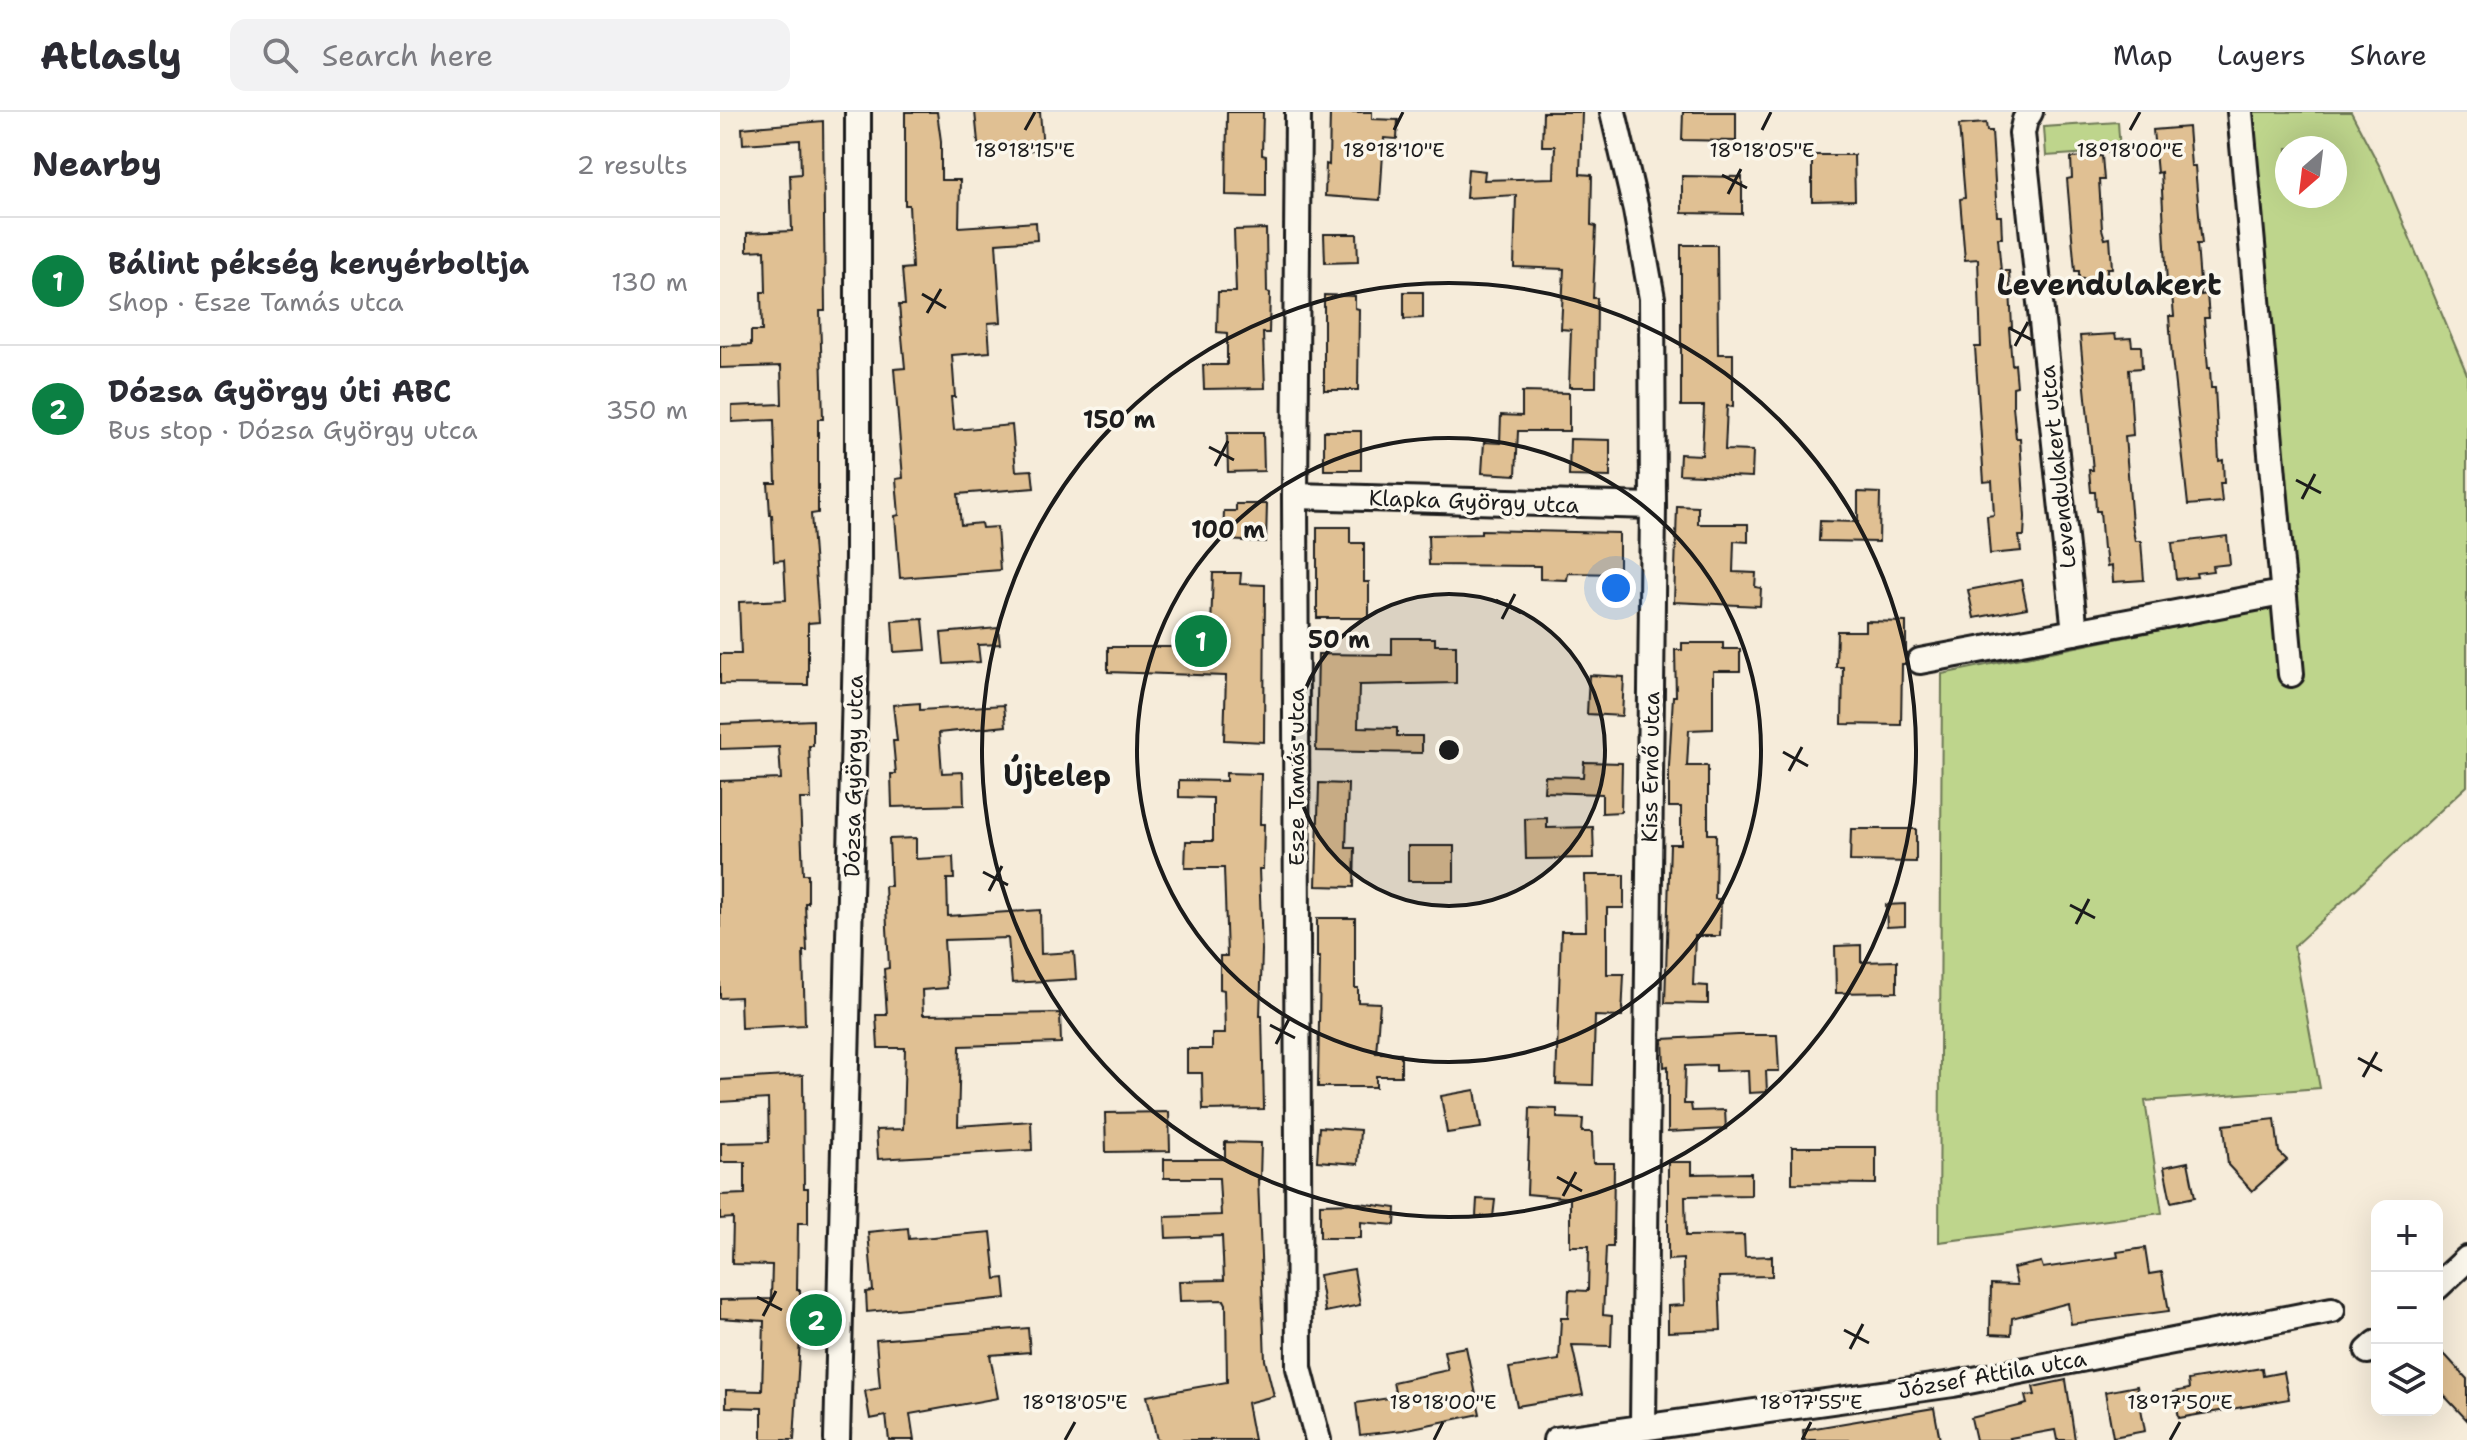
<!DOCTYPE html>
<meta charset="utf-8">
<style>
:root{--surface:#fff;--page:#f2f2f3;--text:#2b2b33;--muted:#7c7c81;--line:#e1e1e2;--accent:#0b8043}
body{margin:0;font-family:"Shantell Sans",sans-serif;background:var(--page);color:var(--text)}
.controls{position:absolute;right:24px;bottom:24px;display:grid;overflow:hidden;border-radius:16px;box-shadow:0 8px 32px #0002}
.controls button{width:72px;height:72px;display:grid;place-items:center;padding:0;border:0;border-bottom:2px solid var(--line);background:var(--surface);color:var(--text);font:40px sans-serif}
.compass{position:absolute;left:1555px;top:24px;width:72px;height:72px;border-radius:50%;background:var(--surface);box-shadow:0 8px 32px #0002;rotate:208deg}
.you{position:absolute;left:896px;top:476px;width:28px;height:28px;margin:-20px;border:6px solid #fff;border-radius:50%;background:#1a73e8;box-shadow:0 0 0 12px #1a73e833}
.badge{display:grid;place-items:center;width:52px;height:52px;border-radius:50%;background:var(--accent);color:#fff;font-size:26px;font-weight:700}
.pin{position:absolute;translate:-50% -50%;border:4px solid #fff;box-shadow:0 2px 8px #0006}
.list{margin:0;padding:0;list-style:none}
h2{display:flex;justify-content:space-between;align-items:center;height:104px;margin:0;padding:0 32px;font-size:34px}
h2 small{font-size:26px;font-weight:400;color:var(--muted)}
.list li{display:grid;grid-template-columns:52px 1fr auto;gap:24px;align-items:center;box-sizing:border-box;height:128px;padding:0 32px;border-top:2px solid var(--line)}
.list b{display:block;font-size:30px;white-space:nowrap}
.list p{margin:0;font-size:26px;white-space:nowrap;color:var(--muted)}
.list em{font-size:26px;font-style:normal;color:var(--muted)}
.icon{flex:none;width:44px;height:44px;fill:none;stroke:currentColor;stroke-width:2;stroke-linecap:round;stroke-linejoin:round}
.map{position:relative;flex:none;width:1747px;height:1328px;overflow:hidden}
header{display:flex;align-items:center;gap:48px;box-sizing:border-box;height:112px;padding:0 40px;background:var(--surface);border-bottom:2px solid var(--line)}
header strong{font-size:38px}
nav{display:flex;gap:44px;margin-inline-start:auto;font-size:28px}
.search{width:560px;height:72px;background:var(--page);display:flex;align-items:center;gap:20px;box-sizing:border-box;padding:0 28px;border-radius:16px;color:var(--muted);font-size:30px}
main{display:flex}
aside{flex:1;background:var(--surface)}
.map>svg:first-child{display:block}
</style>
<header>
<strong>Atlasly</strong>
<div class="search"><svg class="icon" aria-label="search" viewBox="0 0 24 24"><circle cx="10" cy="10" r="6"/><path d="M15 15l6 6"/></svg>Search here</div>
<nav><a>Map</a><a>Layers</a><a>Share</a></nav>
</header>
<main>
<aside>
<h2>Nearby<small>2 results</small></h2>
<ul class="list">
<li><span class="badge">1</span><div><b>Bálint pékség kenyérboltja</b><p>Shop · Esze Tamás utca</p></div><em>130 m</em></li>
<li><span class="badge">2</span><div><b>Dózsa György úti ABC</b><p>Bus stop · Dózsa György utca</p></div><em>350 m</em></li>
</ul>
</aside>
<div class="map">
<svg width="1747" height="1328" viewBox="0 0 1747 1328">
<rect width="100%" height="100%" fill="#f6ecda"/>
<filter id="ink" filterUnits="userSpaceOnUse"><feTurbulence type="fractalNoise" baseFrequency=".0125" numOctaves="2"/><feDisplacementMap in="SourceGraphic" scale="16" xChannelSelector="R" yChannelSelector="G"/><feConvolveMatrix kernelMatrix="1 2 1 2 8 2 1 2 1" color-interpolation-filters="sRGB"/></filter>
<g filter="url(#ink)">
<!-- green -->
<g fill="#bed58c" stroke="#6d7854" stroke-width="2" fill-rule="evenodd">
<path d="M1533,0h98l29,55 87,207v412l-173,160 26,142 -175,13 17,112 -223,29 3,-568 356,-72zM1567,36h48v48h-48z"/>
<polygon points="1398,10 1400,39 1326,44 1324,15"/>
</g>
<!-- building -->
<g fill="#e0c093" stroke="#1c1c1c" stroke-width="2">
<polygon points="185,0 217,0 221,29 221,68 240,68 239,115 316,110 317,128 276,131 281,210 268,211 270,240 232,243 235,285 231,285 234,318 292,313 296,359 312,358 314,376 238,382 241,413 261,411 262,416 277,415 280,458 180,466 175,404 179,403 176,367 183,366 174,257 185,256 179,193 185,193 182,157 192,156 189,93 185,93"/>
<polygon points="255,0 320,0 323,37 304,39 303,36 259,40"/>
<polygon points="507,0 543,0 542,43 546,44 546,84 506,83"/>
<polygon points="610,0 652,0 652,7 678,8 677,27 664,26 660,88 605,84 606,52 609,53"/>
<polygon points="823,0 862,0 860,62 872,63 871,113 876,114 873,186 877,186 876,275 849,275 851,218 841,217 844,157 794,155 796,83 746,86 748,57 765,59 764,68 834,66 835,34 822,34"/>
<polygon points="963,0 1016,0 1016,29 962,28"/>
<polygon points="103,9 105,199 100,199 103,307 98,307 98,401 91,402 99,510 88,511 88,573 0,572 0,542 21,542 19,490 66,488 64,448 54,449 52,403 50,403 48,371 56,371 54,308 12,310 12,294 62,292 61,254 0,256 0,234 31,233 31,219 42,219 41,180 46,180 45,138 27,139 27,121 72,119 70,63 81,62 80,28 23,32 22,16"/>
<polygon points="1266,11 1267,19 1272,19 1277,104 1281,104 1282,126 1278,126 1281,159 1289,159 1292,215 1289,216 1292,253 1295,252 1297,274 1293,275 1293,294 1296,326 1300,326 1305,405 1304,424 1299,424 1301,439 1270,442 1267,404 1274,403 1272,369 1264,370 1255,235 1261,235 1258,147 1245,148 1240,87 1245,86 1239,13"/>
<polygon points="1468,15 1471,54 1475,54 1480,114 1482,132 1477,132 1481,183 1487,182 1489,206 1484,206 1488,256 1490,256 1491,276 1495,276 1499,349 1503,348 1504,371 1500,371 1502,390 1468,393 1452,246 1449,204 1454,204 1451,171 1447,172 1441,60 1437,61 1433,18"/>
<polygon points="1092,43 1134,43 1135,88 1092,89"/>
<polygon points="1382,44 1384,68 1379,68 1382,117 1385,127 1390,126 1392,156 1387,156 1387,166 1359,167 1359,159 1355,159 1347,67 1352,66 1351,46"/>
<polygon points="962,64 1022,65 1022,102 962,101"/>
<polygon points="546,117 547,180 550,181 549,221 543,221 545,276 484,277 483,253 507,253 507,221 497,220 498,180 516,180 514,118"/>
<polygon points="604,122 637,122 638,150 605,151"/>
<polygon points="961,133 997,133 998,242 1013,242 1013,295 1007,294 1005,338 1033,339 1032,365 959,362 960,342 982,343 984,294 961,294"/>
<polygon points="684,180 703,180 703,206 684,207"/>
<polygon points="604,183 635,184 635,196 639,197 638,278 604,278"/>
<polygon points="1395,222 1396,227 1411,226 1412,234 1421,234 1422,256 1409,257 1413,323 1405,324 1412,412 1415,429 1421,429 1424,468 1393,470 1392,454 1387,455 1385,437 1383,437 1380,399 1376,399 1375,380 1371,380 1369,358 1373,358 1360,224"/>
<polygon points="802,280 849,281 849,319 798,319 796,363 762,361 764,330 780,331 781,303 802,304"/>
<rect x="604" y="319" width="37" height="39"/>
<polygon points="507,321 543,321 544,359 508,360"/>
<polygon points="850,327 890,328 890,365 849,364"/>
<polygon points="1138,380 1160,381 1159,430 1099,429 1100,409 1138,410"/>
<polygon points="516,392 547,392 546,430 503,428 504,399 516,399"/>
<polygon points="957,394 978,395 978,412 1028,412 1028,430 1014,429 1013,460 1036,461 1035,475 1041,476 1040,494 954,490"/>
<polygon points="597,415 630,415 630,431 644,431 644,470 649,470 649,506 597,506"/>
<polygon points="761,418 899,421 899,462 848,461 847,468 820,467 820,454 709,453 708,423 761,422"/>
<polygon points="1507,424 1510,452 1492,454 1493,459 1476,461 1477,465 1456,467 1452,431"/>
<polygon points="493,461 521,461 520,472 545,473 544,630 504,628 506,564 388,560 388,535 462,535 462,516 491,516"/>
<polygon points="1301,468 1307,496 1254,506 1248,478"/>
<polygon points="203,507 206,538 174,540 172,509"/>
<polygon points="1145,509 1186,510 1186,552 1182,552 1181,613 1122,612 1123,555 1116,555 1117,519 1145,519"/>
<polygon points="278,516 280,532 258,533 260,550 224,552 221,521"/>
<polygon points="672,526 715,526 715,533 736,533 736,571 639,573 638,615 677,616 677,624 702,624 702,641 596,639 598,542 672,543"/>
<polygon points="962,531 1003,531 1003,537 1020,537 1020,559 993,559 993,617 969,618 967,654 988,654 988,722 996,722 995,787 1001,787 1000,824 975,824 973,873 988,874 988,892 945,891 950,732 961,732 961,695 949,695 949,654 953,584 956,584 955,538 962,538"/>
<polygon points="869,563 904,565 902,604 867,602"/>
<polygon points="200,591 200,598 284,593 286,614 219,621 222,661 243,660 244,693 172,695 171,662 176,662 173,629 177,629 173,593"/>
<polygon points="93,608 93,634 89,634 91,687 80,687 83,762 88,762 88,791 85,791 87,839 83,839 85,913 21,916 20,885 0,886 0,669 61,667 59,635 0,637 0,612"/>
<polygon points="864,650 902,651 901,700 882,701 882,682 824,680 825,664 863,665"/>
<polygon points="506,661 541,662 540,712 544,712 543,757 539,757 542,838 540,904 542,904 544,997 483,998 482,961 467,961 467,937 492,937 492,922 505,922 504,878 500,877 500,844 507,844 504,756 465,756 466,729 493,729 493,686 459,685 459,668 506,669"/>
<polygon points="599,671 628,672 626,736 635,736 634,775 596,774"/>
<polygon points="827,706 827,716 873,715 874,746 806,747 805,707"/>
<polygon points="1131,717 1196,717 1196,750 1130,749"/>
<polygon points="196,726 196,747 233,745 234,767 227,767 228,804 320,798 321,842 354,840 356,867 292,871 288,826 224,828 227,876 202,878 203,903 340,901 341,931 240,934 238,1014 311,1009 312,1038 158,1047 156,1018 183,1017 185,936 158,936 156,903 167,903 164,857 169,856 165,774 171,774 169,727"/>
<rect x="688" y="734" width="46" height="35"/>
<polygon points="865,763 904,763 904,796 887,796 887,862 904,862 902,905 875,904 873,973 836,972 841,819 866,819"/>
<polygon points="1185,792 1185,814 1167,815 1166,793"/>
<polygon points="597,806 635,806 635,876 638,876 638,890 660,891 656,941 681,941 681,964 656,964 656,975 598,975 600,845 597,845"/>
<polygon points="1141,833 1141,850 1177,849 1177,880 1116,881 1115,834"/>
<polygon points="1018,923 1057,923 1059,959 1046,959 1047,980 1029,981 1028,958 996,959 996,953 965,954 964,992 971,992 972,999 1005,998 1006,1017 948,1020 948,954 944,955 943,927"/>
<polygon points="83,963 84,1076 88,1076 88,1111 78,1111 77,1178 80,1178 80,1227 74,1328 42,1328 42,1296 6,1295 6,1278 42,1279 44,1209 0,1206 0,1188 51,1187 52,1153 12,1152 13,1106 0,1107 0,1083 25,1082 25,1050 1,1050 1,1031 49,1030 48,987 0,990 0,968"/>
<polygon points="755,978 761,1016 727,1021 721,984"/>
<polygon points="810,996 837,997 837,1006 863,1007 862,1020 872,1020 873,1051 894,1051 893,1135 886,1135 883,1203 892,1204 891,1234 852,1233 863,1283 797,1294 789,1256 839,1248 841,1206 848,1206 849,1178 868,1179 869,1134 850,1134 850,1086 807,1082"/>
<polygon points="449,1000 450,1039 386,1040 385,1001"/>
<polygon points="1555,1007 1559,1040 1567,1048 1532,1079 1508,1053 1504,1013"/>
<polygon points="599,1015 640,1018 638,1052 597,1049"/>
<polygon points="505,1030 541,1031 540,1067 538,1067 545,1248 554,1284 527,1291 534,1328 437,1328 427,1284 507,1270 506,1192 504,1188 460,1189 459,1169 504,1168 502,1124 446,1126 445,1105 501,1103 499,1066 444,1066 444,1047 505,1047"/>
<polygon points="1072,1035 1156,1035 1156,1072 1072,1071"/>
<polygon points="948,1050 972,1050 972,1062 1031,1061 1031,1083 965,1084 966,1124 1024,1123 1025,1145 1052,1144 1052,1164 999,1165 1001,1218 948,1220 948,1194 964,1193 963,1147 948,1148"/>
<polygon points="1468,1050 1475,1085 1451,1090 1444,1055"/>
<polygon points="757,1087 775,1088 773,1105 756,1104"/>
<polygon points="640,1091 676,1096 675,1113 641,1110 641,1126 600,1126 600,1092"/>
<polygon points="188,1116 189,1127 271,1120 276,1167 284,1166 286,1186 147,1200 146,1180 153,1179 148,1120"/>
<polygon points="1425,1136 1429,1162 1442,1160 1449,1199 1351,1212 1348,1191 1292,1206 1291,1223 1270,1222 1271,1172 1297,1173 1293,1156 1321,1150 1323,1156 1398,1145 1397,1140"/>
<polygon points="634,1157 640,1193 605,1200 599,1163"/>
<polygon points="308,1216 310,1240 270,1243 278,1286 190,1302 194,1328 169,1328 166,1304 150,1307 145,1279 160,1276 156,1228"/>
<polygon points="1717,1234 1747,1267 1747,1308 1717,1276"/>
<polygon points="746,1235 760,1302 683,1318 640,1323 636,1291 676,1285 673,1270 728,1258 724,1239"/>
<polygon points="1542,1256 1543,1264 1564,1260 1569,1287 1459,1306 1454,1280 1469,1277 1468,1268"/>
<polygon points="1346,1268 1355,1328 1337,1328 1335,1318 1290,1326 1291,1328 1256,1328 1251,1306 1307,1292 1305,1284 1315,1283 1313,1275"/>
<polygon points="1417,1274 1425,1319 1393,1325 1385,1280"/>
<polygon points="1214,1296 1220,1328 1084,1328 1083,1318"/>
</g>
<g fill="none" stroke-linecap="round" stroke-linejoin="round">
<!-- street casing -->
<g stroke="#1c1c1c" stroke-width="30">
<g id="street">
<polyline points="578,0 575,384 579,1256 598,1328"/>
<polyline points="893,0 916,98 932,186 933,394 923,1315"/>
<polyline points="1310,0 1305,8 1302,21 1355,520"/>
<polyline points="1520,0 1571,562"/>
<polyline points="575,384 933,394"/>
<polyline points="1200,549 1562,481"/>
<polyline points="1717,1175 1747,1147"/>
<polyline points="1648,1239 1657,1231"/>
<polyline points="117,1328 138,449 138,0"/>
<polyline points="836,1328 1233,1272 1612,1198"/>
</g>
</g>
<!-- street -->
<use href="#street" stroke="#fbf7ec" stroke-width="24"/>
</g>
</g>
<!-- ticks -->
<path fill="none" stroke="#1c1c1c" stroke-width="3" d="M305,18l10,-18M674,18l9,-18M1042,18l9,-18M1410,18l10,-18M1002,63l25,13M1008,82l13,-25M202,182l24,14M207,201l14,-24M1289,216l25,13M1295,234l13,-24M489,335l25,13M495,354l13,-25M1576,368l25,13M1582,387l13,-25M776,488l25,13M782,507l13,-25M1063,640l25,14M1069,659l13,-24M263,760l25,13M269,779l13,-25M1350,793l25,13M1356,812l13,-25M550,913l25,13M556,932l13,-25M1638,946l24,13M1643,965l14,-25M837,1065l25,14M843,1084l13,-24M37,1185l25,13M43,1204l13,-25M1124,1218l25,13M1130,1237l13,-25M345,1328l10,-18M714,1328l9,-18M1082,1328l9,-18M1450,1328l10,-18"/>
<!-- distance rings -->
<circle cx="729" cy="638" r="156" fill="#1c1c1c" fill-opacity=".12"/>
<g fill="none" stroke="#1c1c1c" stroke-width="4">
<circle cx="729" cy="638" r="156"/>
<circle cx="729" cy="638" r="312"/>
<circle cx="729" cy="638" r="467"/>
</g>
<g text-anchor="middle" stroke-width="7" stroke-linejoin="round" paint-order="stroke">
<!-- street labels -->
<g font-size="22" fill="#1c1c1c" stroke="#fbf7ec">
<text transform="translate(1337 355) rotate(-96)" y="8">Levendulakert utca</text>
<text transform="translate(754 389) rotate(2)" y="8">Klapka György utca</text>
<text transform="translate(930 655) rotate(-89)" y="8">Kiss Ernő utca</text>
<text transform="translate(133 664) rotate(-89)" y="8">Dózsa György utca</text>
<text transform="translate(576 665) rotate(-90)" y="8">Esze Tamás utca</text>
<text transform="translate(1272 1262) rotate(-10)" y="8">József Attila utca</text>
</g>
<!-- district labels -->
<g font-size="30" font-weight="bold" fill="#1c1c1c" stroke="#fbf7ec">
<text x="1389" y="183">Levendulakert</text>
<text x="337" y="674">Újtelep</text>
</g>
</g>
<g font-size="20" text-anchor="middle" fill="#1c1c1c" stroke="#fbf7ec" stroke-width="7" stroke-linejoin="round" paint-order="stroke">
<text x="305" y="45">18°18'15"E</text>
<text x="674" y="45">18°18'10"E</text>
<text x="1042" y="45">18°18'05"E</text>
<text x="1410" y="45">18°18'00"E</text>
<text x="355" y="1297">18°18'05"E</text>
<text x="723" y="1297">18°18'00"E</text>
<text x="1091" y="1297">18°17'55"E</text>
<text x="1460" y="1297">18°17'50"E</text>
</g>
<circle cx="729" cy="638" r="12" fill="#1c1c1c" stroke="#fbf7ec" stroke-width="4"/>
<g font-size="24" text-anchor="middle" font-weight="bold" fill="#1c1c1c" stroke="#fbf7ec" stroke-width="7" stroke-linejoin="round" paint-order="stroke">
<text x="399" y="316">150 m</text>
<text x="508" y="426">100 m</text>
<text x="619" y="536">50 m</text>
</g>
</svg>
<div class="controls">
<button>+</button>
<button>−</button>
<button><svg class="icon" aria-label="layers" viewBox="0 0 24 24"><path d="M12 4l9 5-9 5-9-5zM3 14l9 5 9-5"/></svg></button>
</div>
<svg class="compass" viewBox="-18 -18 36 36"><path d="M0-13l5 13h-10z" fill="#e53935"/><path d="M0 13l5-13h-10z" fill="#7c7c81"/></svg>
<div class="you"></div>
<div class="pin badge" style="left:481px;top:529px">1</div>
<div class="pin badge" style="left:96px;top:1208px">2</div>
</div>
</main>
